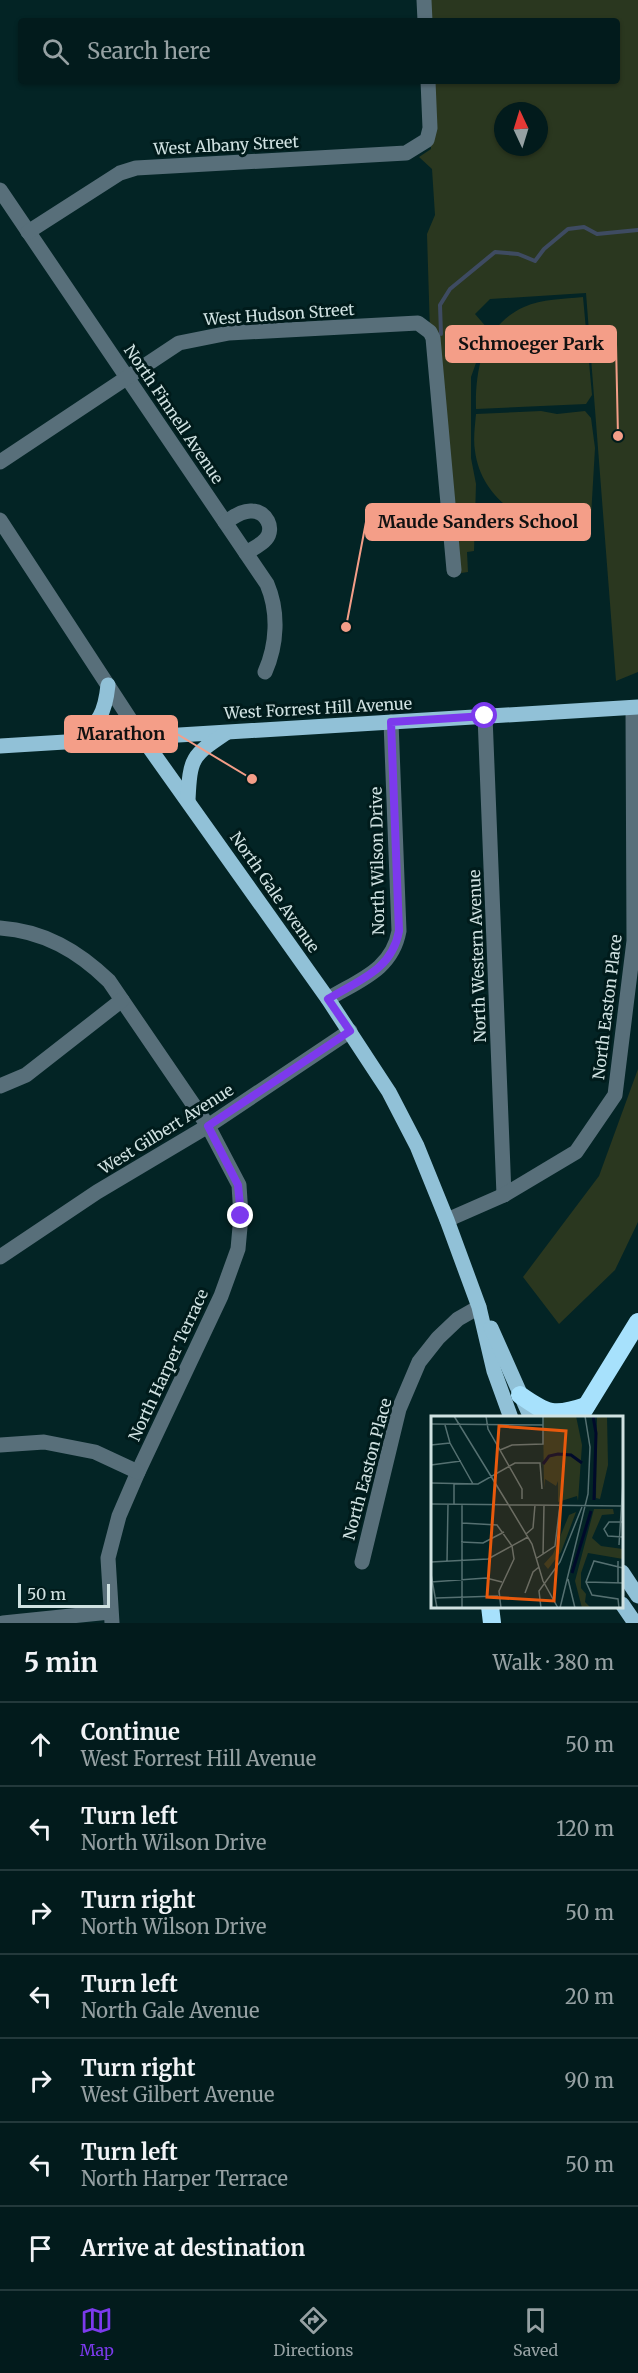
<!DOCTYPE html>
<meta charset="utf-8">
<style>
:root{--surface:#021b1c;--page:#102829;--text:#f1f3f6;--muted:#96a1a3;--line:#23393b;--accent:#7c3aed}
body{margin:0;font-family:Merriweather,serif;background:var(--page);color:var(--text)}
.compass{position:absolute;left:494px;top:102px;width:54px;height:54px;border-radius:50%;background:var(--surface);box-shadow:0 2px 4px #0004;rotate:356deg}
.scale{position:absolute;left:18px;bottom:15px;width:92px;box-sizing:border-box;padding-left:6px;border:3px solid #d0e2e2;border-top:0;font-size:16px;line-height:21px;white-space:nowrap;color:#d0e2e2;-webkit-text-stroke:4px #001b1b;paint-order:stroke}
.stop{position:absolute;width:18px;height:18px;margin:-14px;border:4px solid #7c3aed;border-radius:50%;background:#fff}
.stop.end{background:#7c3aed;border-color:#fff;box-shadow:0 2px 6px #0008}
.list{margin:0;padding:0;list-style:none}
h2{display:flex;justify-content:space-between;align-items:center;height:78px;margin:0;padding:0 24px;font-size:26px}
h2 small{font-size:20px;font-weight:400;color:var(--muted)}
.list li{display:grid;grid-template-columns:39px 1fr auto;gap:18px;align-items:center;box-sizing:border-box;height:84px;padding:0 24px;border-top:2px solid var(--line)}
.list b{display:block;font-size:22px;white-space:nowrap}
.list p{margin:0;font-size:20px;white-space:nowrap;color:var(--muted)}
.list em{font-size:20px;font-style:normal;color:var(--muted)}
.icon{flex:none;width:33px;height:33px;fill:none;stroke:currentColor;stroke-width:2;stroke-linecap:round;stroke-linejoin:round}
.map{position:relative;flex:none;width:638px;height:1623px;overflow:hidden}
.search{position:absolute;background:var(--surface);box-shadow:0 2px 4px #0004;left:18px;right:18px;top:18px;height:66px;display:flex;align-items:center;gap:15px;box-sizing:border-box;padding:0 21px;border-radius:6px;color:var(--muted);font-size:22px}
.sheet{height:666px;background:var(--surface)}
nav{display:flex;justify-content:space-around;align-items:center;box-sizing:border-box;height:84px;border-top:2px solid var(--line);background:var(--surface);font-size:16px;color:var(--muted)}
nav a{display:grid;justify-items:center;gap:3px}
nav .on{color:var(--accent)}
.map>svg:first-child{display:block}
</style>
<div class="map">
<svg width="638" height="1623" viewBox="0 0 638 1623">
<rect width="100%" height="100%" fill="#032425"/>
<!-- green -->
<g fill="#2a371f" fill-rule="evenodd">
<path d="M423,0h215v672l-22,9 -30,-388 -96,6 -15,15 13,15 -17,48v81l5,26 -2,67 -7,1 1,20 -7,1 -31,-241 -3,-98 8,-19 -3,-46 -13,-12 12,-8 -4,-68h190v-60h-193zM503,111h36v36h-36z"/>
<path d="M583,297l9,98 -6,9 -110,5c-1,-39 7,-84 48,-102 18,-8 40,-8 59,-10z"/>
<path d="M541,411l16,3 28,-3 6,7 4,30 -5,86c-49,1 -108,-28 -115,-83 -2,-12 0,-25 1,-37z"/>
<polygon points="638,1069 638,1222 615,1270 559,1324 523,1277 599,1176"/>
</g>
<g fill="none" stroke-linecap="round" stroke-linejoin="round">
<!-- stream -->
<polyline stroke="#3e4b61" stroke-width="4" points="441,334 440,305 450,289 495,252 518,254 535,261 544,249 568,229 584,227 597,234 638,230"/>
<!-- minor -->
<g stroke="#586f7a" stroke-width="15">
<polyline points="424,0 425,21"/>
<path d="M0,190l267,394c12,28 10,61 -2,88"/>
<polyline points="28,232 120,173 136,168 406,153 427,140 430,128 428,81"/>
<polyline points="0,462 179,343 229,333 418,323 430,332 433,338 454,570"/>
<polyline points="0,520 141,736"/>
<path d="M225,522c9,-5 17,-12 27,-11 14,0 23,17 14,28 -5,6 -14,10 -20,14"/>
<polyline points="485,716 504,1195"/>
<path d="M0,928c44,3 78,23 109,53l99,145 31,59 2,31 -3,33 -17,47 -83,176 -19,44 -11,42 4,65"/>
<path d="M328,999c31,-19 64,-29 71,-68l-8,-209"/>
<polyline points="0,1086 26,1075 122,1000"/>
<polyline points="447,1220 504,1195 576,1152 615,1095 634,941 633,708"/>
<polyline points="0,1257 97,1192 208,1126 350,1031"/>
<polyline points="0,1445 44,1442 95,1452 138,1472"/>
<polyline points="362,1562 399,1409 419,1362 438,1338 458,1319 479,1307"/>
<polyline points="3,1623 110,1612"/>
</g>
<!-- major -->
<g stroke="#91c1d7" stroke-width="15">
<polyline points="141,736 328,999 389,1092 417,1146 447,1220 479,1307 494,1371 511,1418"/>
<path d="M76,740c23,-17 29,-26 32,-55"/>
<polyline points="0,746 638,707"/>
<path d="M188,800c2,-43 4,-44 38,-67"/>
<polyline points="491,1328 531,1418"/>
<polyline points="622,1572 638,1596"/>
<polyline points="622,1604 635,1623"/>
</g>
<!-- highway -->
<g stroke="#a7e1fc" stroke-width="18">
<path d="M520,1395c27,19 34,22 66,11"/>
<polyline points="579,1418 638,1322"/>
<polyline points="490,1606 492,1623"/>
</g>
</g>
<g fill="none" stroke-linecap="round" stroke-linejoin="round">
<!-- route -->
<path stroke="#7c3aed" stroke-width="8" d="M241,1216l-3,-31 -30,-59 142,-95 -22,-32c31,-19 64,-29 71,-68l-8,-209 94,-6"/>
</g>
<g text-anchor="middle" stroke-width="6" stroke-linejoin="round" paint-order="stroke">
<!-- street labels -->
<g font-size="16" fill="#d0e2e2" stroke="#001b1b">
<text transform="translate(226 145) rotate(-3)" y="6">West Albany Street</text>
<text transform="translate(279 314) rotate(-4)" y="6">West Hudson Street</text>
<text transform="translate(174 414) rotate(56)" y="6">North Finnell Avenue</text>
<text transform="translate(318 708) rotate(-3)" y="6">West Forrest Hill Avenue</text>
<text transform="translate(377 861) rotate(-91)" y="6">North Wilson Drive</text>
<text transform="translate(275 892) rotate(55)" y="6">North Gale Avenue</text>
<text transform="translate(477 956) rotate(-92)" y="6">North Western Avenue</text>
<text transform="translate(607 1007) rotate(-83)" y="6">North Easton Place</text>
<text transform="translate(166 1129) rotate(-32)" y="6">West Gilbert Avenue</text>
<text transform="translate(168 1365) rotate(-65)" y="6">North Harper Terrace</text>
<text transform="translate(367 1469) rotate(-75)" y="6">North Easton Place</text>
</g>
</g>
<!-- overview -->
<g transform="translate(431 1416)">
<rect width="192" height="192" fill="#032425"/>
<path d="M112,0h33l6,29 -4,56 -1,-5 -19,6v-21l-2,5 -11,-7 -1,9zM166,0h10l1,49 -8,34 -4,-1zM163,93h19l1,5 -12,1 -10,23 9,8 22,3v10l-35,-6 -7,20v15l5,6 -1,8 6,6h-9l-7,-27zM145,96l-15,40 -13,17 -4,-5 9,-10 16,-39z" fill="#2a371f"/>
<path fill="none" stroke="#000a2a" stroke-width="3" d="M162,0l3,17 -2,67M112,48l6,-8 9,-2 13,1 11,8M141,157l19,-62"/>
<path fill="none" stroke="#557071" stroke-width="1.5" d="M23,0l54,88M55,0l2,13 34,60v10M0,8l112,1M14,9l5,18 23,41M0,29l19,-2M69,34l12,-5 31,-1v-28M0,49l30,-4M0,67l47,1 37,-21h25l2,26M23,68v20M0,88l192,2M77,88l24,40 11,37 15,27M192,106h-14l-5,7 4,7 15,1M31,107l35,2 15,21 2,13 -15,32 2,17M95,118l7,-6 2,-23M30,126l22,1 21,-11M188,129l4,-63M112,139l1,-50M106,142l18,-12 5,-41M0,146l57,-3 40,-22M16,146l1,-58M0,158l6,34M137,163l7,29M0,166l55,-4 16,4M155,166l37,1M187,167v-22M94,177l8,-21 6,-5M5,182l62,-2M31,192v-104M110,192l-2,-17 21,-29 22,-55M129,192l28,-114 2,-47 -5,-31M188,192l-1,-9 -26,-4 -6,-13 8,-21 29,7"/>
<path fill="#e8590c" fill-opacity="0.15" stroke="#e8590c" stroke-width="3" d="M68,10l67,5 -12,170 -67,-4z"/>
<rect width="192" height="192" fill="none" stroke="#d0e2e2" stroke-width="3"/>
</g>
<!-- callouts -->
<path fill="none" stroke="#f49e88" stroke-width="2" d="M618 436L616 344M346 627L366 522M252 779L177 734"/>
<g fill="#f49e88" stroke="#001b1b" stroke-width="2">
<circle cx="618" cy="436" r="6"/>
<circle cx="346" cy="627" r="6"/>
<circle cx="252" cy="779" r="6"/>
</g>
<g fill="#f49e88" stroke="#f49e88" stroke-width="2">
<rect x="446" y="326" width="170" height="36" rx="6"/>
<rect x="366" y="504" width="224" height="36" rx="6"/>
<rect x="65" y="716" width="112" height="36" rx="6"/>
</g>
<g font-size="18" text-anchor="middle" font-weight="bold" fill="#111">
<text x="531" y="350">Schmoeger Park</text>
<text x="478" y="528">Maude Sanders School</text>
<text x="121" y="740">Marathon</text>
</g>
</svg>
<svg class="compass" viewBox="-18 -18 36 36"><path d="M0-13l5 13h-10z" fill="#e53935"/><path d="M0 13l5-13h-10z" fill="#96a1a3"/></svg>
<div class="scale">50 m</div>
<div class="stop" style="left:485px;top:716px"></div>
<div class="stop end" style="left:241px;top:1216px"></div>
<div class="search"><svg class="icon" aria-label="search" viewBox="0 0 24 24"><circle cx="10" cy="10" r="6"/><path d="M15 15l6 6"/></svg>Search here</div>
</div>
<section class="sheet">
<h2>5 min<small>Walk · 380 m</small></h2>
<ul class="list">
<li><svg class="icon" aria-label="ahead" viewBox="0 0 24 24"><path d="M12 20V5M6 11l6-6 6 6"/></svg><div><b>Continue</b><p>West Forrest Hill Avenue</p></div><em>50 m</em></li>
<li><svg class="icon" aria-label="left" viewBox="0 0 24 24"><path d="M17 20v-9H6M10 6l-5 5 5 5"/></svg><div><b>Turn left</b><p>North Wilson Drive</p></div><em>120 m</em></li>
<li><svg class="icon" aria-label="right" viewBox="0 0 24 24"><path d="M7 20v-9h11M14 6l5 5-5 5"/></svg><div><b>Turn right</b><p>North Wilson Drive</p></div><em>50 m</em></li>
<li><svg class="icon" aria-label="left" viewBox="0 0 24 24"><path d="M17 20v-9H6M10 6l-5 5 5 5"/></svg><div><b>Turn left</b><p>North Gale Avenue</p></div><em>20 m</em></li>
<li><svg class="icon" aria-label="right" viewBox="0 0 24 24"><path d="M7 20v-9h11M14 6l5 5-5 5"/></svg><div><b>Turn right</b><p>West Gilbert Avenue</p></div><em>90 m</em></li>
<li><svg class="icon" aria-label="left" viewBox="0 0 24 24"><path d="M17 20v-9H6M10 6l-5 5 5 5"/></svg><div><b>Turn left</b><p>North Harper Terrace</p></div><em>50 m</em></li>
<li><svg class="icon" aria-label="arrive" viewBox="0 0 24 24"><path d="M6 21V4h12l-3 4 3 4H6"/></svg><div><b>Arrive at destination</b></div></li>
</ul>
</section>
<nav>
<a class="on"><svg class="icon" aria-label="map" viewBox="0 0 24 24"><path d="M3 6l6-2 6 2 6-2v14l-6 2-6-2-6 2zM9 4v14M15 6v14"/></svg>Map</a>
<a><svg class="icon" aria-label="directions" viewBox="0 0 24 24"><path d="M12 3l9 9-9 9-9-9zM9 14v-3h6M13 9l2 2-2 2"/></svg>Directions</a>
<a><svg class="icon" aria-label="saved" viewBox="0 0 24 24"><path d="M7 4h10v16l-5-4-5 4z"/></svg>Saved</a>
</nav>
